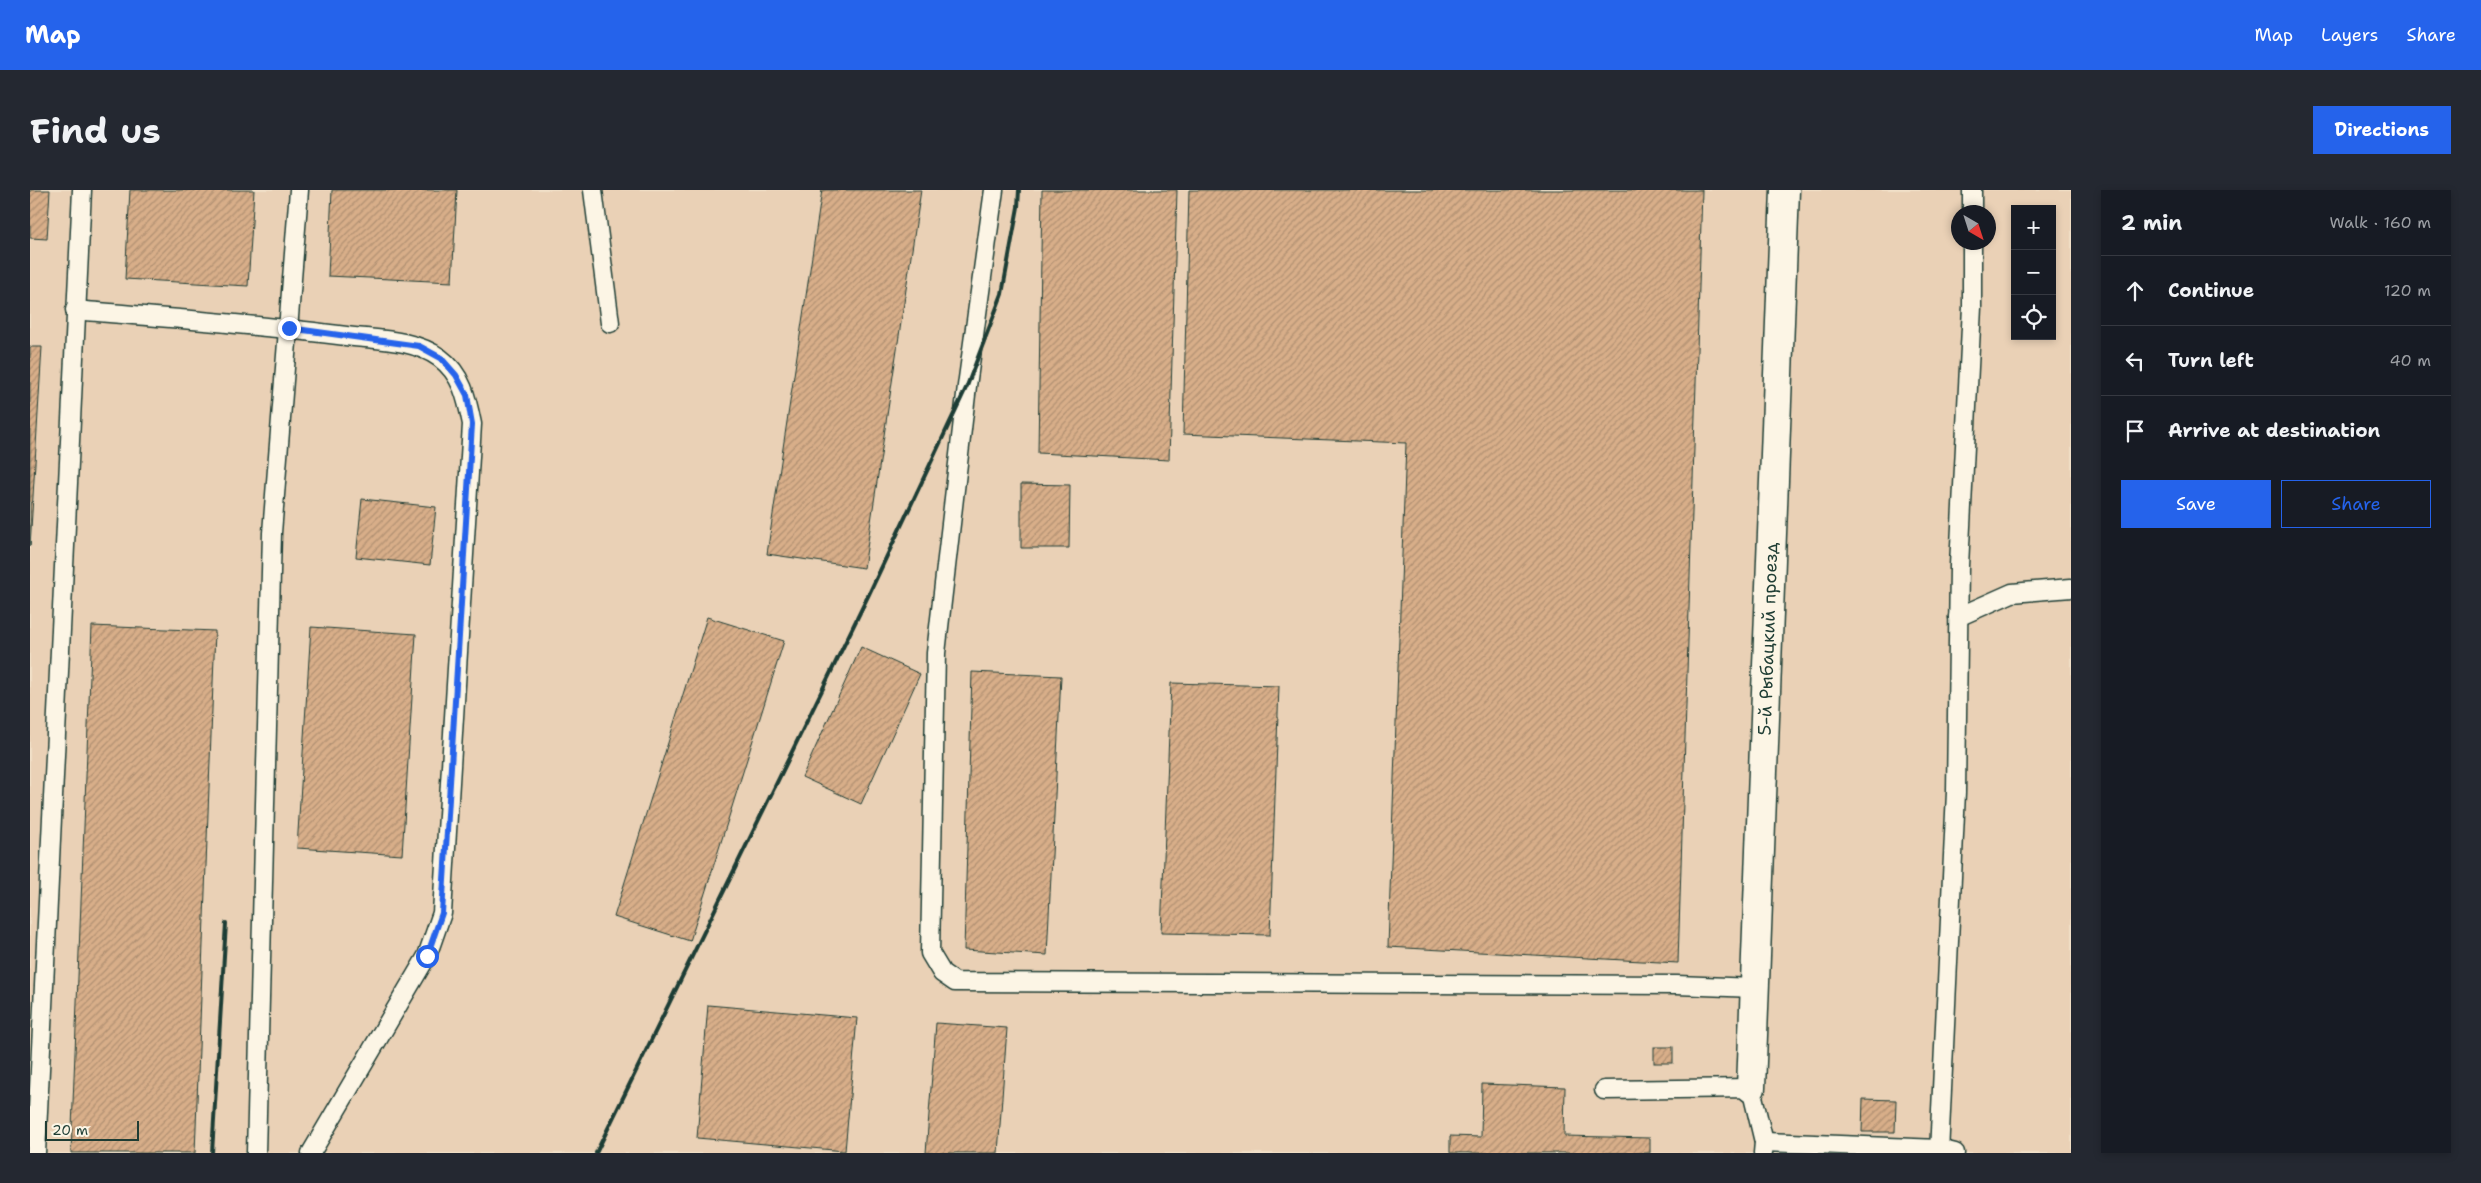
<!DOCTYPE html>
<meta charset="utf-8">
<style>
:root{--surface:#171b24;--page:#242831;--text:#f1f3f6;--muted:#9ea1a6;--line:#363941;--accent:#2563eb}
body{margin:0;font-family:"Shantell Sans",sans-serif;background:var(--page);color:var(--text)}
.controls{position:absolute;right:15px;top:15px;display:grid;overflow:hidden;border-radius:0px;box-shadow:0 2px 8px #0003}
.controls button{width:45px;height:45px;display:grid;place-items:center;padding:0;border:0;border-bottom:1px solid var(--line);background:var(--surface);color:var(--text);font:25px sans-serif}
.compass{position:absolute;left:1921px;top:15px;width:45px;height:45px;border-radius:50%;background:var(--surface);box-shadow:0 2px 8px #0003;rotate:141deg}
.scale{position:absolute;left:15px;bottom:12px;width:94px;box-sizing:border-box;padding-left:5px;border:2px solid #1f3d34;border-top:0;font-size:14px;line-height:18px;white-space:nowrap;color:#1f3d34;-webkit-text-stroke:4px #fcf5e5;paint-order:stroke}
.stop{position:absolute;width:15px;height:15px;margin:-11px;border:4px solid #2563eb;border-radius:50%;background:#fff}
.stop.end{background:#2563eb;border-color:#fff;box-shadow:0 1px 5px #0008}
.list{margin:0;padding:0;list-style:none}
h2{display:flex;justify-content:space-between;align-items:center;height:65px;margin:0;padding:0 20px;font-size:21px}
h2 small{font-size:16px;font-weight:400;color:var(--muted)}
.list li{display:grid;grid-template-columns:32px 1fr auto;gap:15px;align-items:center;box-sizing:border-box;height:70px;padding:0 20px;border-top:1px solid var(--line)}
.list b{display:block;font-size:19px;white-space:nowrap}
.list em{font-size:16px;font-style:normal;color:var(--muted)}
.actions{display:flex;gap:10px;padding:15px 20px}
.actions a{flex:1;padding:11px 0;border:1px solid var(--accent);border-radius:0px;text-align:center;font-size:18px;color:var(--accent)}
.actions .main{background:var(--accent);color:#fff}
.icon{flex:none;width:28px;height:28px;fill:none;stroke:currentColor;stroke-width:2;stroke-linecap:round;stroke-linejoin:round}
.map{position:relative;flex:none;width:2041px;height:963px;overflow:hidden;border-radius:0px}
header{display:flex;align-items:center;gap:30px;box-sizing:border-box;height:70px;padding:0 25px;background:var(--accent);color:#fff}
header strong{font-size:24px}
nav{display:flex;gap:28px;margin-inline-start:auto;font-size:18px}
.intro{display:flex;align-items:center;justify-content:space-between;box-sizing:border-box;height:120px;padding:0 30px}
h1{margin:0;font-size:35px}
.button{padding:12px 22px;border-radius:0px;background:var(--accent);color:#fff;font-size:18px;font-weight:700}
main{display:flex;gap:30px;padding:0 30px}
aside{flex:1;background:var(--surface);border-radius:0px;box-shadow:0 2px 8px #0003}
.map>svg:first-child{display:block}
</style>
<header>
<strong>Map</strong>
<nav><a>Map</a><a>Layers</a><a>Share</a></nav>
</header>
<div class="intro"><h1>Find us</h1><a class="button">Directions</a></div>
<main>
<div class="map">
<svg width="2041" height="963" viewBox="0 0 2041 963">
<defs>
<pattern id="building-hatch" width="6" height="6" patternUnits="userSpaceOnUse" patternTransform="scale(1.25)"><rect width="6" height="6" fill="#d8ae89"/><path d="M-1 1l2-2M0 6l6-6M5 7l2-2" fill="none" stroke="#af8f71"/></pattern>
</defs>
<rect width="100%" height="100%" fill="#f1e0c9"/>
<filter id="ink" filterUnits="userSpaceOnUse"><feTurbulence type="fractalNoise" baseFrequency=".02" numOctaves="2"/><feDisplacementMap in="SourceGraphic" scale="10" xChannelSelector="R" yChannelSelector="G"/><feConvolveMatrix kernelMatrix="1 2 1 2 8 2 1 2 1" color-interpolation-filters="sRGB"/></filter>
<g filter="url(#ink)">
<!-- built -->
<path fill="#ead1b6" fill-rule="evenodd" d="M0,0h2041v963h-2041zM1985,19h37v127h-37zM1928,22h30v30h-30z"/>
<!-- building -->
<g fill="url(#building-hatch)" stroke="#1f3d34">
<polygon points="0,0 20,0 17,49 0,48"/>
<polygon points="100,0 224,0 218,96 95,89"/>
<polygon points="302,0 427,0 422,92 298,86"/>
<polygon points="792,0 891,0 834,378 737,364"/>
<polygon points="1012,0 1147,0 1139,270 1008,263"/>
<polygon points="1159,0 1672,0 1648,773 1358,757 1376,253 1153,244"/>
<polygon points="0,157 12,157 0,356"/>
<polygon points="991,294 1040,295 1039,358 991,358"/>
<polygon points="332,309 406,317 400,375 326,367"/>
<polygon points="677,427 754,451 660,751 584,727"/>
<polygon points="62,436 185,441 165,963 41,963"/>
<polygon points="281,437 386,444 372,665 267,658"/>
<polygon points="831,457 890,484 831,614 772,587"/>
<polygon points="942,482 1031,486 1017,765 934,760"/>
<polygon points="1141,493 1249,496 1240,745 1131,743"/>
<polygon points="678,815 827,828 815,961 667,948"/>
<polygon points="906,833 977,838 968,963 896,963"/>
<rect x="1624" y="857" width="19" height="16"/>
<polygon points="1452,894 1535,897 1534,946 1620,948 1620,963 1420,963 1420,946 1451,947"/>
<polygon points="1833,909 1866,910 1865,942 1832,942"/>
</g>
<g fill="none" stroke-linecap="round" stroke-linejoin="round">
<!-- service casing -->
<g stroke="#1f3d34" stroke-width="21">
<g id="service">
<polyline points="563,0 580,133"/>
<polyline points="964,0 937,196 906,463 900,763 912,783 925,792 1647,795 1724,798"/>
<polyline points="1942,22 1942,0"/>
<path d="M45,120c90,8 181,14 271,26 31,4 68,3 94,22 22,16 27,41 32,66l-30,489 -15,43 -116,197"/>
<polyline points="1928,427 1982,403 2041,398"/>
<polyline points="1574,900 1721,898 1734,952 1733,963"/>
<polyline points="1734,952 1909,959 1925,963"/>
<polyline points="6,963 52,0"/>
<polyline points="226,963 242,343 269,0"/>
<polyline points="1909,963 1926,602 1929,376 1942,117 1942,52"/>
</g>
</g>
<!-- minor casing -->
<g stroke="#1f3d34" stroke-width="31">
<polyline id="minor" points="1721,898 1755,0"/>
</g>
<!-- service -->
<use href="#service" stroke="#fcf5e5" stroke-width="18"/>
<!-- minor -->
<use href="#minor" stroke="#fcf5e5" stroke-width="28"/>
<!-- rail -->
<g stroke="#1f3d34" stroke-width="4">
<polyline points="182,963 196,733"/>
<polyline points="566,963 839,404 937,196 972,104 988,17 989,0"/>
</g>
</g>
</g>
<g fill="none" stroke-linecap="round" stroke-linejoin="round" filter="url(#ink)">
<!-- route -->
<polyline stroke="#2563eb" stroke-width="6" points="259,138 389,156 411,168 426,185 437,205 442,234 412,723 397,766"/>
</g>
<g text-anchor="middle" stroke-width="4" stroke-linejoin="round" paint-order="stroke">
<!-- street labels -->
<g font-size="18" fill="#1f3d34" stroke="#fcf5e5">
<text transform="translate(1738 449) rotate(-88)" y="6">5-й Рыбацкий проезд</text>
</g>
</g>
</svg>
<div class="controls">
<button>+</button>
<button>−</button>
<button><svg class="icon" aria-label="locate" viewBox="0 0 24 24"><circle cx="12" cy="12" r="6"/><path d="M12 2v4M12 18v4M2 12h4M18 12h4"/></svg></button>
</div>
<svg class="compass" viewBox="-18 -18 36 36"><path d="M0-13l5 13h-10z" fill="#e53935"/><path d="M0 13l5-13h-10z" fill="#9ea1a6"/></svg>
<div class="scale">20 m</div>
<div class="stop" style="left:397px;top:766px"></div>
<div class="stop end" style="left:259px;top:138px"></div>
</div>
<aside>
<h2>2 min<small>Walk · 160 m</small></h2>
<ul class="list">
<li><svg class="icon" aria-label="ahead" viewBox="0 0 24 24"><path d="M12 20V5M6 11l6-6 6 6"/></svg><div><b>Continue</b></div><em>120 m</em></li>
<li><svg class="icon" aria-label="left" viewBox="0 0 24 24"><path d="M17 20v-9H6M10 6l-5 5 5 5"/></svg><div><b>Turn left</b></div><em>40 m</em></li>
<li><svg class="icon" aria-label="arrive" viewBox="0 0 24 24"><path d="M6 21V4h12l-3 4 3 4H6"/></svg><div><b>Arrive at destination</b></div></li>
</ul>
<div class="actions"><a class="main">Save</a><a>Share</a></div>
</aside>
</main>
